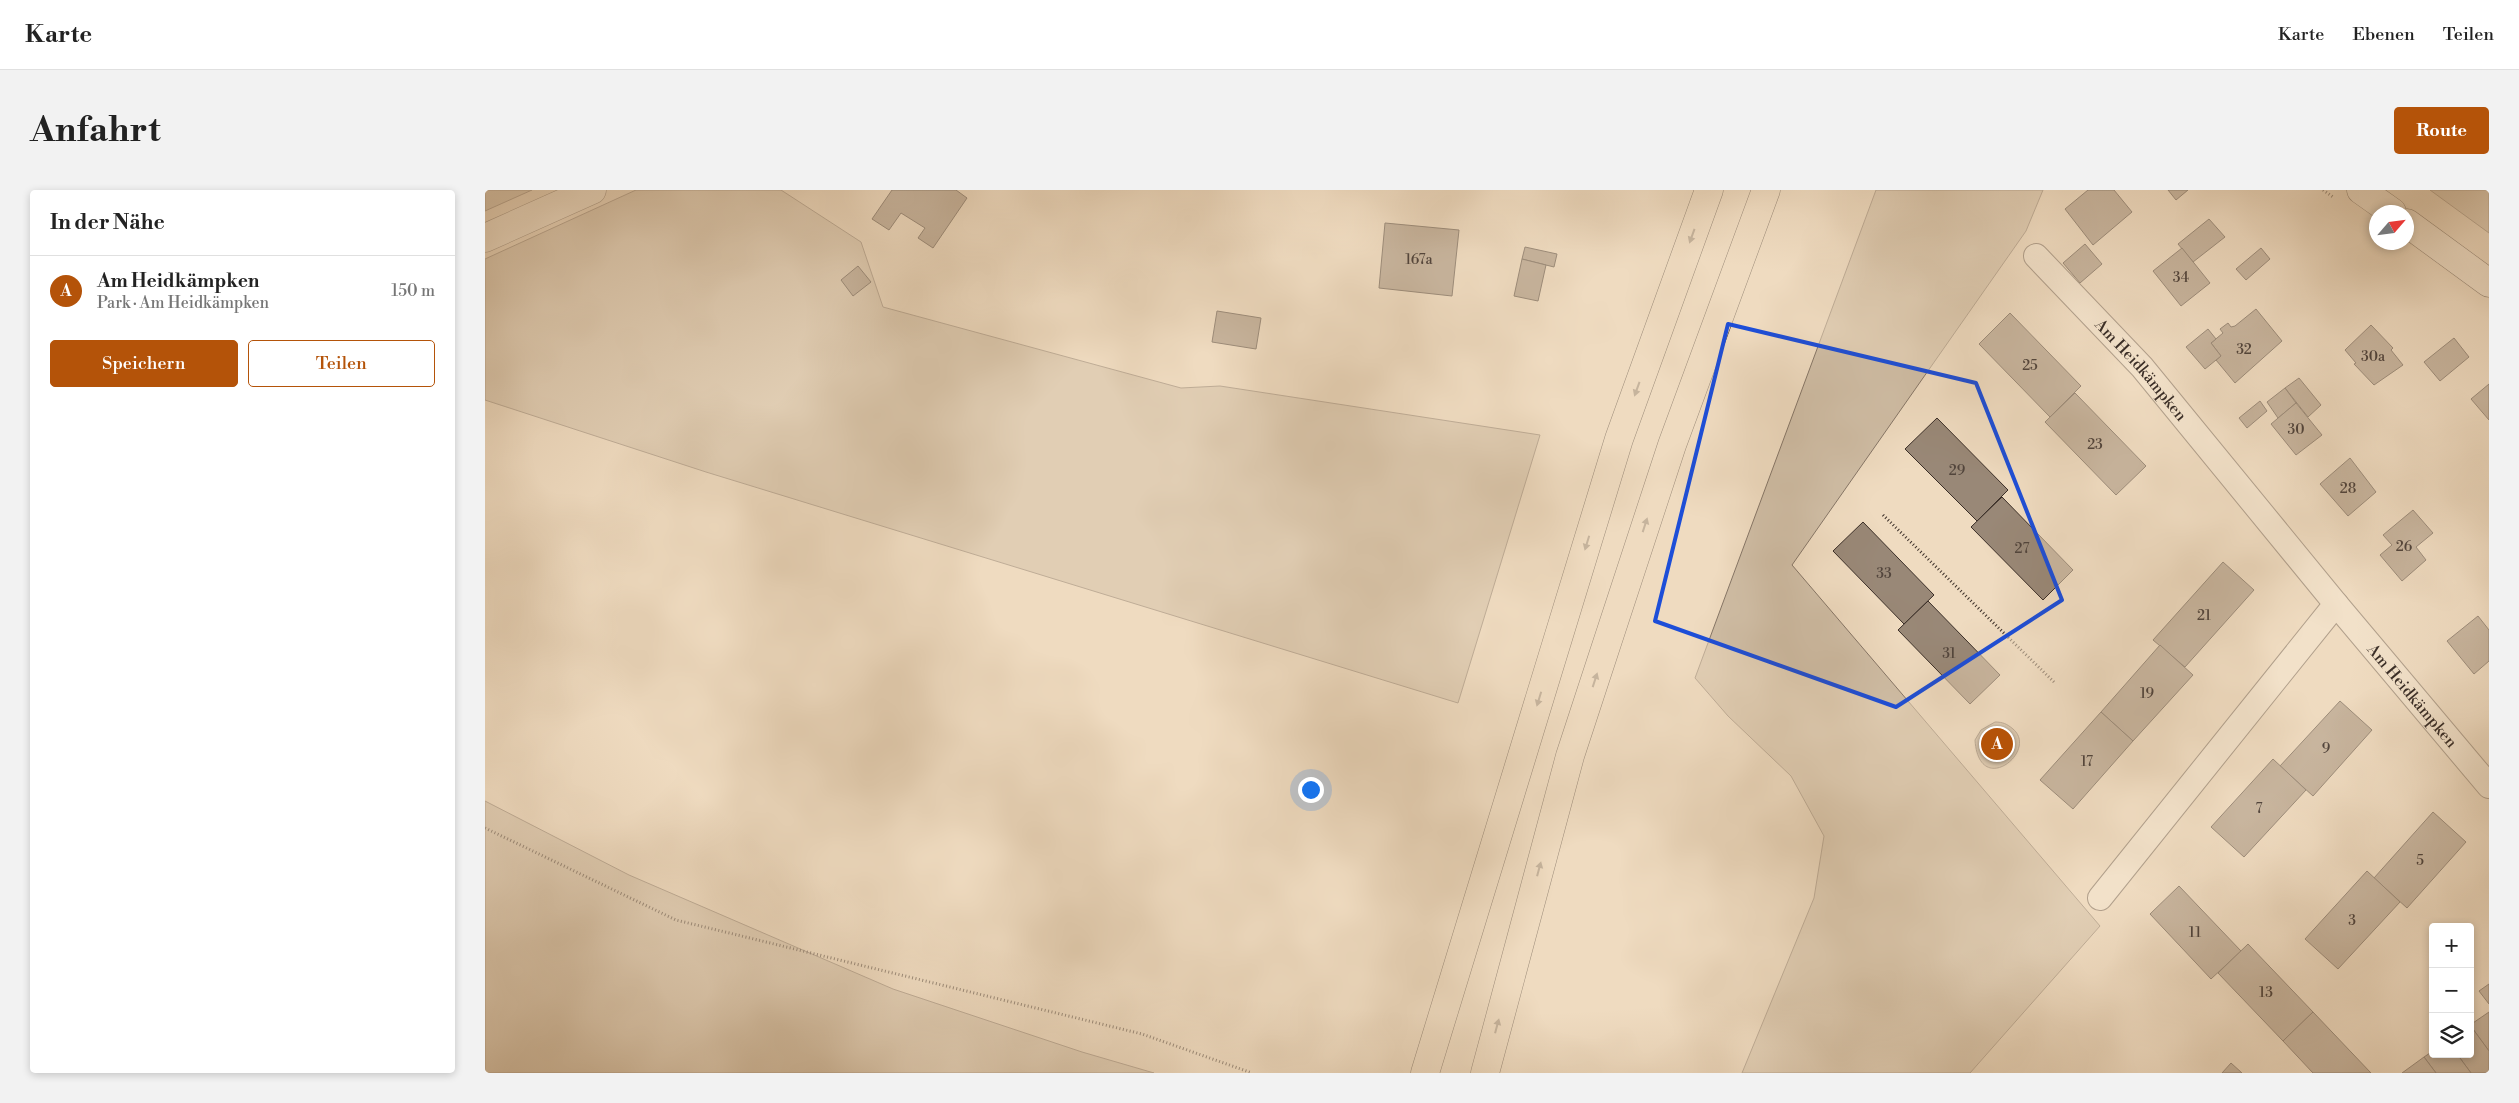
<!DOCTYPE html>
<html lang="de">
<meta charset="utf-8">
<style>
:root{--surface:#fff;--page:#f2f2f2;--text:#222;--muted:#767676;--line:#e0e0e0;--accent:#b45309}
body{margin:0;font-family:"Libre Bodoni",serif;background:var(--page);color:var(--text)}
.controls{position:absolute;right:15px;bottom:15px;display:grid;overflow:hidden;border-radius:5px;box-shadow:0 2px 8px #0003}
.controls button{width:45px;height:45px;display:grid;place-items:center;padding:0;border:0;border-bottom:1px solid var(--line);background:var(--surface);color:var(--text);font:25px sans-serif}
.compass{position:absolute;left:1884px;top:15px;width:45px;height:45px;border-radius:50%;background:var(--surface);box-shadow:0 2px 8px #0003;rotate:62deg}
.you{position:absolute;left:825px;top:599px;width:18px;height:18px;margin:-12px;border:4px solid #fff;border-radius:50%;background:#1a73e8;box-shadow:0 0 0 8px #1a73e833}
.badge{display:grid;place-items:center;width:32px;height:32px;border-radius:50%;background:var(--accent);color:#fff;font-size:16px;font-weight:700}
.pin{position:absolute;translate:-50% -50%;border:2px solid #fff;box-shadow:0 1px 5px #0006}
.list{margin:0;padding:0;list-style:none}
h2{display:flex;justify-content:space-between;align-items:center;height:65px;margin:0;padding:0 20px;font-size:21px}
h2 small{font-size:16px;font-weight:400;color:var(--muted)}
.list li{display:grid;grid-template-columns:32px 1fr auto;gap:15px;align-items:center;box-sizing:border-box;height:70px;padding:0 20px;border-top:1px solid var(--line)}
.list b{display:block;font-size:19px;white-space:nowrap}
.list p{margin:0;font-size:16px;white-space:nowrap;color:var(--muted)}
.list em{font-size:16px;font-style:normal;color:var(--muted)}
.actions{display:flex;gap:10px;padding:15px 20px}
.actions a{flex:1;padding:11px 0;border:1px solid var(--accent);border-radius:5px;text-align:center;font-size:18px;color:var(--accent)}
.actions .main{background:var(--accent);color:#fff}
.icon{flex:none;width:28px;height:28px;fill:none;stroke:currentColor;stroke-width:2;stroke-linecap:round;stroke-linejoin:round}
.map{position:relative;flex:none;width:2004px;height:883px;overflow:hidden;border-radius:5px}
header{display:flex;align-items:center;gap:30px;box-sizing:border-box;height:70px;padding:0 25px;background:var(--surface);border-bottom:1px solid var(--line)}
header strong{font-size:24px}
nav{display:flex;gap:28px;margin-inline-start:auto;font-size:18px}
.intro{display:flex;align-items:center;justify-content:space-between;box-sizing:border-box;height:120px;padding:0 30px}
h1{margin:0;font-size:35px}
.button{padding:12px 22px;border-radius:5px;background:var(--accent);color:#fff;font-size:18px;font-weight:700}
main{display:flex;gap:30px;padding:0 30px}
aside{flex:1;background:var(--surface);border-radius:5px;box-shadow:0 2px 8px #0003}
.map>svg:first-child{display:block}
</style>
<header>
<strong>Karte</strong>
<nav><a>Karte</a><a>Ebenen</a><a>Teilen</a></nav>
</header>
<div class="intro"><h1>Anfahrt</h1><a class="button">Route</a></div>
<main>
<aside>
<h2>In der Nähe<small></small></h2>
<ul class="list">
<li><span class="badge">A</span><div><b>Am Heidkämpken</b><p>Park · Am Heidkämpken</p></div><em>150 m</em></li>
</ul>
<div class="actions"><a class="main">Speichern</a><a>Teilen</a></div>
</aside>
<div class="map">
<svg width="2004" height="883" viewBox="0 0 2004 883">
<rect width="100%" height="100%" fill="#efdbc0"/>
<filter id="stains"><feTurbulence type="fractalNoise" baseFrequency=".004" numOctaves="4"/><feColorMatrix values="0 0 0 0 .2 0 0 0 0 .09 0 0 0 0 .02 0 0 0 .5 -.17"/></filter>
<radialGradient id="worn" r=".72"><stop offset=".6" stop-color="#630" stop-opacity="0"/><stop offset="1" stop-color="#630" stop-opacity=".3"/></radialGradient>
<!-- green -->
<g fill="#d0bea6" stroke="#867667">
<polygon points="0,0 47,0 0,21"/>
<polygon points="151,0 296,0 376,52 398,117 696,198 735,196 1055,245 973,513 221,282 0,210 0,69"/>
<polygon points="1391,0 1558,0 1541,41 1307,375 1615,736 1485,883 1257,883 1329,708 1339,646 1306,586 1243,526 1210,488"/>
<polygon points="1945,0 2004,0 2004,43"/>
<path d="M1510,532c8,0 12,2 18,7 26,22 -34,70 -38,11l6,-10z"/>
<polygon points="0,611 144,685 408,799 597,862 669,883 0,883"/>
</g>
<!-- building -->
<g fill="#987" stroke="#3b2f28">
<polygon points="407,0 471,0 482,8 448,58 433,48 440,38 416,23 404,40 387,29"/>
<polygon points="1603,0 1629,0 1647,22 1608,55 1580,19"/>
<polygon points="1683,0 1703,0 1691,10"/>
<polygon points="1724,29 1740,47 1708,72 1693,54"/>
<polygon points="900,33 974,40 967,106 894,98"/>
<polygon points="1600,54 1617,74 1595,93 1578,73"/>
<polygon points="1040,57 1072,64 1069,77 1037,69"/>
<polygon points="1697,58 1725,93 1696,116 1668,81"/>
<polygon points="1776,58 1785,69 1761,90 1751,79"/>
<polygon points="1037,69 1061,75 1053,111 1029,106"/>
<polygon points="373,76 386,92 368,106 356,90"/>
<polygon points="1771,119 1797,151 1750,193 1731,170 1736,166 1726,153 1738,143 1735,139 1743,133 1746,137 1750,136"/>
<polygon points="732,121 776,128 771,159 727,152"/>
<polygon points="1525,123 1596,196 1565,227 1494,154"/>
<polygon points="1886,135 1908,158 1906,160 1918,175 1889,195 1869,174 1871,173 1860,160"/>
<polygon points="1723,139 1731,149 1726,153 1736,166 1720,179 1701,157"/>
<polygon points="1969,148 1984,167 1955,191 1939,172"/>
<polygon points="1814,188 1836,215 1823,227 1800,198"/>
<polygon points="2004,194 2004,230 1986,209"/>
<polygon points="1800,198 1811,213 1793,228 1782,212"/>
<polygon points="1590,203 1661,276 1631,305 1560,232"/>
<polygon points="1775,211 1782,221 1762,238 1754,228"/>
<polygon points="1811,213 1837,245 1811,265 1786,234"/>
<polygon points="1452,228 1523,300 1492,331 1420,259"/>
<polygon points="1865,268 1891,302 1863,326 1835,294"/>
<polygon points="1517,307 1588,380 1558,410 1486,337"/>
<polygon points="1928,320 1948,343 1931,357 1941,370 1917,391 1895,365 1907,355 1898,345"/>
<polygon points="1378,332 1449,405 1419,434 1348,361"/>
<polygon points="1738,372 1769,400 1700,477 1668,450"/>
<polygon points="1443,411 1515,485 1485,514 1413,440"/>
<polygon points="1993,426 2004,440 2004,471 1989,484 1962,451"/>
<polygon points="1675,455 1708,485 1648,551 1616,522"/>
<polygon points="1855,511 1887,540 1828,606 1795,576"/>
<polygon points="1616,522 1648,551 1588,619 1555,590"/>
<polygon points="1788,569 1821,600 1759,667 1726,637"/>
<polygon points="1948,622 1981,652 1922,718 1889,688"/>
<polygon points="1882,681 1915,712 1853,779 1820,749"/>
<polygon points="1694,696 1756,761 1726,789 1665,724"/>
<polygon points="1763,754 1828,822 1798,851 1733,783"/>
<polygon points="2004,794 2004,814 1994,801"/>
<polygon points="1828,822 1886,883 1828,883 1798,851"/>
<polygon points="2004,822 2004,861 1985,835"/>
<polygon points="1985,835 2004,861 2004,883 1986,883 1972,864 1985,864"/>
<polygon points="1948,861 1948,864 1972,864 1986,883 1951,883 1939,867"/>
<polygon points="1939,867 1951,883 1917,883"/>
<polygon points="1746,873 1757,883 1737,883"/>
</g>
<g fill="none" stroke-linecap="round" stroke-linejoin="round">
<!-- minor casing -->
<g stroke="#685a4e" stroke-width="26">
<g id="minor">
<path id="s1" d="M1551,66l106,111 194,237 153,182"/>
<polyline points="1615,708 1851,414"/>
</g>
</g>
<!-- tertiary casing -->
<g stroke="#685a4e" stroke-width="29">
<polyline id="tertiary" points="0,48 107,0"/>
</g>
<!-- secondary casing -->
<g stroke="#3b2f28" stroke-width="29">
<g id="secondary">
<polyline points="1876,0 1907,22"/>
<polyline points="1922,33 2004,93"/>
</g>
</g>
<!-- motorway casing -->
<g stroke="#3b2f28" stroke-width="29">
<g id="motorway">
<polyline points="940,883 1134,249 1224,0"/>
<polyline points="1000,883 1085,566 1187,255 1281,0"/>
</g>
</g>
<!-- path -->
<g stroke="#3b2f28" stroke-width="3" stroke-dasharray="1 2.5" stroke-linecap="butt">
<polyline points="1838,0 1848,7"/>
<polyline points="1398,325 1570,493"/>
<polyline points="0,638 191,730 657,844 767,883"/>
</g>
<!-- minor -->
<use href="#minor" stroke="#f5e8d6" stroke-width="24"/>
<!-- tertiary -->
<use href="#tertiary" stroke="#f5e8d6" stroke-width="28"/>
<!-- secondary -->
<use href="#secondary" stroke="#f5e8d6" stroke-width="28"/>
<!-- motorway -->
<use href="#motorway" stroke="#efdbc0" stroke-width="28"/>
</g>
<!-- one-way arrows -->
<defs><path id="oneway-solid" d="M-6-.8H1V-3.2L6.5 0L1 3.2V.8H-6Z" transform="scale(1.25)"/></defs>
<g fill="#958574">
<use href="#oneway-solid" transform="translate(1207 46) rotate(110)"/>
<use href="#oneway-solid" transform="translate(1152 199) rotate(110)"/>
<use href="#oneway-solid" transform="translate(1160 335) rotate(-72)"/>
<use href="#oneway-solid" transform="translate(1102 353) rotate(107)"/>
<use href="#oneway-solid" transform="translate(1110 490) rotate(-72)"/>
<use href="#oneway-solid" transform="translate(1054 509) rotate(107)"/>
<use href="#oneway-solid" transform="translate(1054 679) rotate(-75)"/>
<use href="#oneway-solid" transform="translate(1012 836) rotate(-75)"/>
</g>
<!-- marked area -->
<path d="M0 0H2004V883H0ZM1243,134l248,59 86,217 -166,107 -241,-86z" fill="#efdbc0" fill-opacity=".55" fill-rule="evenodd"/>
<path fill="none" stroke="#1d4ed8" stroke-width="4" stroke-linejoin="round" d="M1243,134l248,59 86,217 -166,107 -241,-86z"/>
<g text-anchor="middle" stroke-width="4" stroke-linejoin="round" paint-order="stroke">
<!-- number labels -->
<g font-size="14" fill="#52453c">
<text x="934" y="74">167a</text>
<text x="1696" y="92">34</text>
<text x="1759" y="164">32</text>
<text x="1888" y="171">30a</text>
<text x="1545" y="180">25</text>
<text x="1811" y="244">30</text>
<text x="1610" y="259">23</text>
<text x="1472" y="285">29</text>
<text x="1863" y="303">28</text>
<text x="1919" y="361">26</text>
<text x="1537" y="363">27</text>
<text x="1399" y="388">33</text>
<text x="1719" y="430">21</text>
<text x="1464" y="468">31</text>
<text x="1662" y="508">19</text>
<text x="1841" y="563">9</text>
<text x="1602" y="576">17</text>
<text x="1774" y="623">7</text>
<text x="1935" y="675">5</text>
<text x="1867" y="735">3</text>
<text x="1710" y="747">11</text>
<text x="1781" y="807">13</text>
</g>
<!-- street labels -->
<g font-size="16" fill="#3b2f28" stroke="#f5e8d6">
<text dy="6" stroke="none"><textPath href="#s1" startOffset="155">Am Heidkämpken</textPath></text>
<text dy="6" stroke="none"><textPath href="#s1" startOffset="579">Am Heidkämpken</textPath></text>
</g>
</g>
<rect width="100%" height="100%" filter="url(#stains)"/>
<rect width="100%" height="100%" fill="url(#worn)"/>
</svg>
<div class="controls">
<button>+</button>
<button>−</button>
<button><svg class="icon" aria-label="layers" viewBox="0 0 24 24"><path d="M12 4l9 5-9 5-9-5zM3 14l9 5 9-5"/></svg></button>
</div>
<svg class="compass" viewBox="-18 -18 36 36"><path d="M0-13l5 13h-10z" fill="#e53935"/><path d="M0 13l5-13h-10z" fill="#767676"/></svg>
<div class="you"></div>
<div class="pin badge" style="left:1512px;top:554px">A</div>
</div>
</main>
